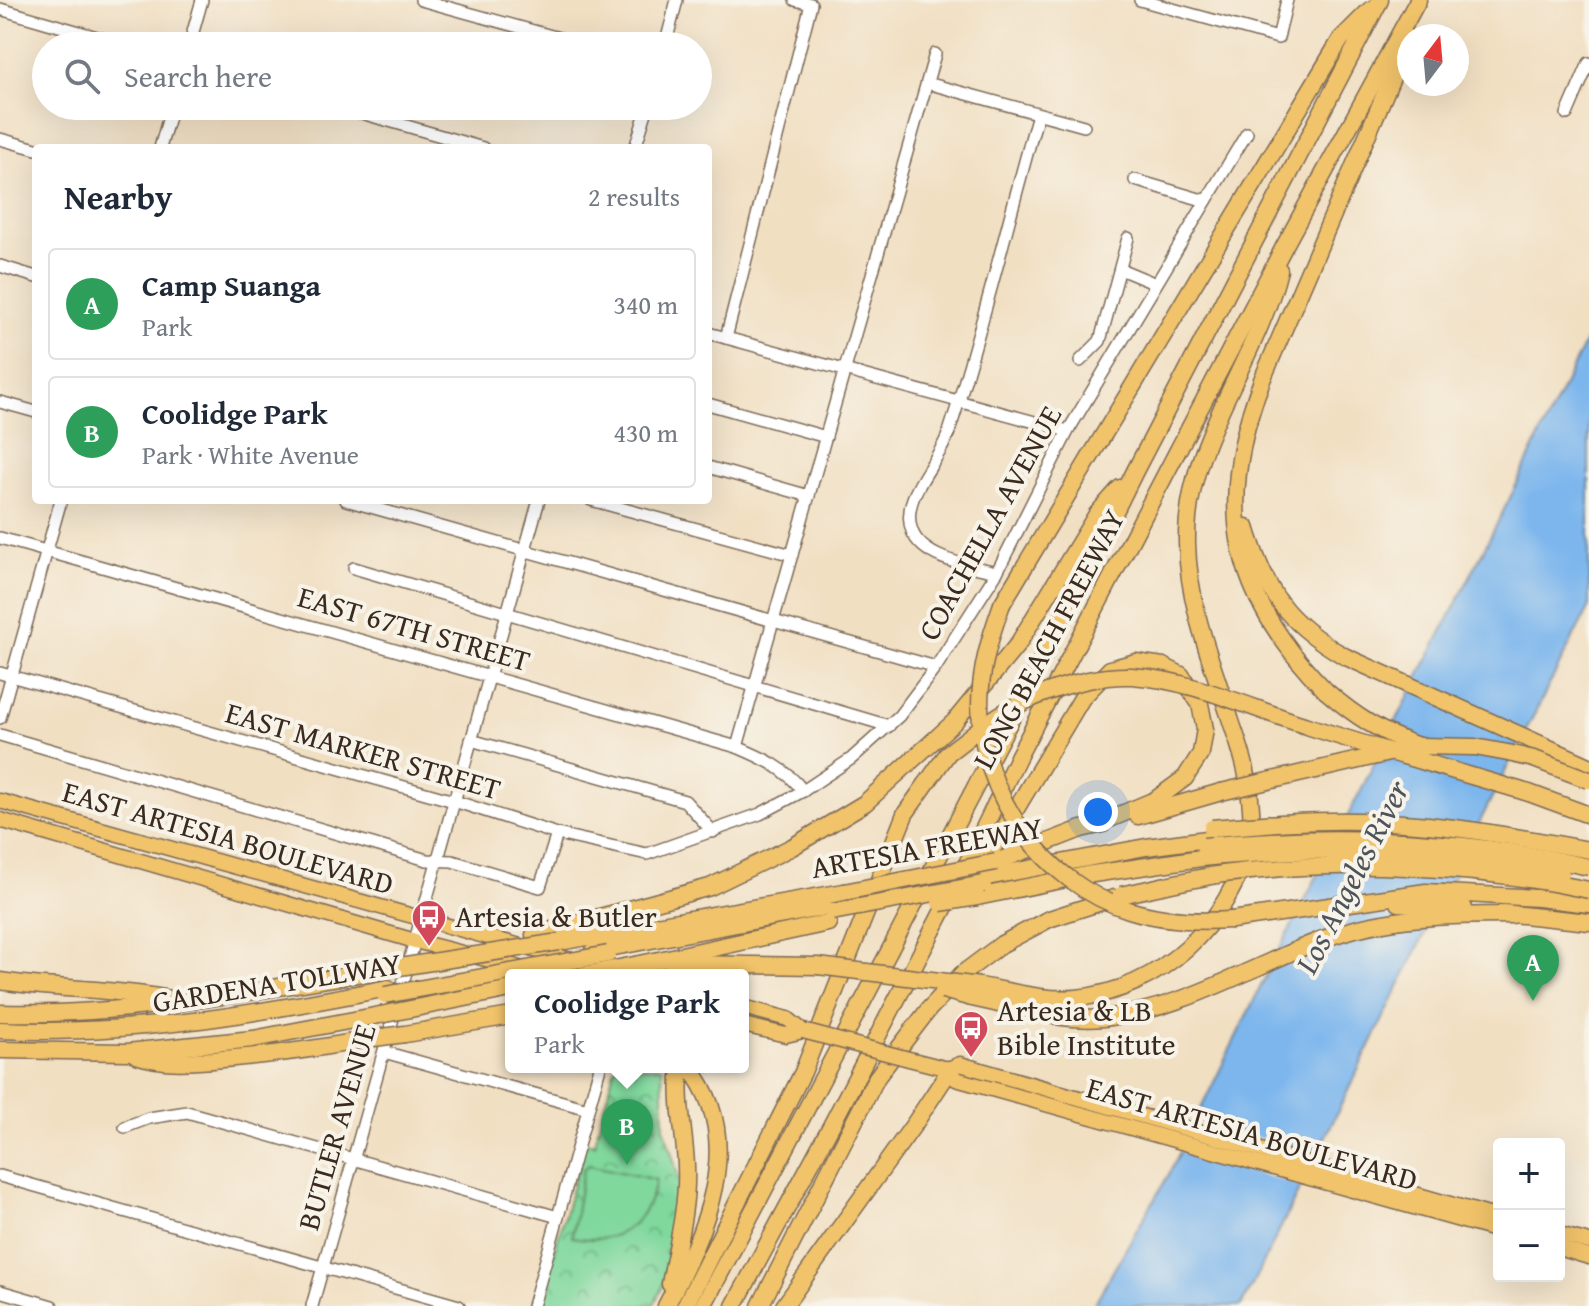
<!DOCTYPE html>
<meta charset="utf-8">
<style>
:root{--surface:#fff;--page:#f6f6f7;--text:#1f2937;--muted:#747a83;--line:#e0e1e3;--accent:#d1495b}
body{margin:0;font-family:"Gentium Book Plus",serif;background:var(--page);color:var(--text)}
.controls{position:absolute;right:24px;bottom:24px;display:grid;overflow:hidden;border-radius:8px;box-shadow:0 8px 32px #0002}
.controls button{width:72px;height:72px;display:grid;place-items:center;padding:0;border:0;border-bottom:2px solid var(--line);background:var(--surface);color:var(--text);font:40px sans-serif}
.compass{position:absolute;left:1397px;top:24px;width:72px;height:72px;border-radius:50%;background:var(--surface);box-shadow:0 8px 32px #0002;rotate:16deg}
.you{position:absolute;left:1098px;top:812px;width:28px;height:28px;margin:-20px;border:6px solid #fff;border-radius:50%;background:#1a73e8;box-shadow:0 0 0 12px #1a73e833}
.badge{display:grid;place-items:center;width:52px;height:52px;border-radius:50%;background:var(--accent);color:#fff;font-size:26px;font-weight:700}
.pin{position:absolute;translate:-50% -66px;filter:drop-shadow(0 2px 4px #0008)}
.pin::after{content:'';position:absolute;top:42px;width:28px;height:24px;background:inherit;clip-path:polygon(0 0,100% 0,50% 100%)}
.popup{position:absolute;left:505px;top:969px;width:244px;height:104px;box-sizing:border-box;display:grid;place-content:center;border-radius:8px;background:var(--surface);filter:drop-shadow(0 2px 6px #0005);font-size:26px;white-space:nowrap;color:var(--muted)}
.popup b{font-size:30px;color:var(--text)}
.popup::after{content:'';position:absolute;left:50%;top:100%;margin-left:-16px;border:16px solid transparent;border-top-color:var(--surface)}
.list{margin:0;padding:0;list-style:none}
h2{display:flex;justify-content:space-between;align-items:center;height:104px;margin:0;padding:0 32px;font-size:34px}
h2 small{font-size:26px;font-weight:400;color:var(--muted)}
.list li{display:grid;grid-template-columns:52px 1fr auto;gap:24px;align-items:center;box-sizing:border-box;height:112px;margin:0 16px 16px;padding:0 16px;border:2px solid var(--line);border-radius:8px}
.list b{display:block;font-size:30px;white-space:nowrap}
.list p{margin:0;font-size:26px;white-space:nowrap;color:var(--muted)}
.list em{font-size:26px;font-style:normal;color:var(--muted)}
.icon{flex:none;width:44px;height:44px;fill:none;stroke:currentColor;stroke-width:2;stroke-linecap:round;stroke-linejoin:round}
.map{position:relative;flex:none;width:1589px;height:1306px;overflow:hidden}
.search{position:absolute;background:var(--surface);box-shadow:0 8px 32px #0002;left:32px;top:32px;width:680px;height:88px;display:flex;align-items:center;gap:20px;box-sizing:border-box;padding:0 28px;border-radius:44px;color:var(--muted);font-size:30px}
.panel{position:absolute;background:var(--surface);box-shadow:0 8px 32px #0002;left:32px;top:144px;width:680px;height:360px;border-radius:8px}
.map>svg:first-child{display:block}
</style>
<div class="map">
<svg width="1589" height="1306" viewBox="0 0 1589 1306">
<defs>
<pattern id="park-crowns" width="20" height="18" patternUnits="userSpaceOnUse" patternTransform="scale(2)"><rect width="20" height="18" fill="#80d89d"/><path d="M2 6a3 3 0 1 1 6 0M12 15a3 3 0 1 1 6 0" fill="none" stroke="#6aaf7f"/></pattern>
</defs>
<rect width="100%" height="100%" fill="#f7f3e8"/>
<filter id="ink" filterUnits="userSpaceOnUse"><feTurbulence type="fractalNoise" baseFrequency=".0125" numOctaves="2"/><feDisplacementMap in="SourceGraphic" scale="16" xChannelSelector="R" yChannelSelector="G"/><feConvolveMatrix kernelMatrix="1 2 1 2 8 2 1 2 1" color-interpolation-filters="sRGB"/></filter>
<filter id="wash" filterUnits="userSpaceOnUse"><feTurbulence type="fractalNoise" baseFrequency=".006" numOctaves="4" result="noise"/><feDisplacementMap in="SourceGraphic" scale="32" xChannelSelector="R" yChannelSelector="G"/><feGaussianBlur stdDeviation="1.8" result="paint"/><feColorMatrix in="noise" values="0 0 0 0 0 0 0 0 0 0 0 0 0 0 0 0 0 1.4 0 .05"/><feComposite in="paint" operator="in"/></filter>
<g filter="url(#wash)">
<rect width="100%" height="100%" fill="#f1dfc2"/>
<!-- park -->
<polygon fill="url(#park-crowns)" stroke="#5e815e" stroke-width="2" points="615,1067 662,1067 664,1128 681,1185 678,1228 662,1288 653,1306 539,1306 585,1142 594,1144"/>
<!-- pitch -->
<path fill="#80d89d" stroke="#5e815e" stroke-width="2" d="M589,1165l67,15c-10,45 -38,66 -84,57l11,-68z"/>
<!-- water -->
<polygon fill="#7cb6ed" stroke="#5c7086" stroke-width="2" points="1589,333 1589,607 1491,799 1257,1276 1241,1306 1093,1306 1169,1174 1261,986 1512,494"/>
<!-- pier -->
<polygon fill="#f1dfc2" points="1192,1119 1320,1155 1305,1187 1176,1150"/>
</g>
<g filter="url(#ink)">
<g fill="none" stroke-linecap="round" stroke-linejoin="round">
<!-- minor casing -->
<g stroke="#7b6957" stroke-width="14">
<g id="minor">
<polyline points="421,0 588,46"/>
<polyline points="1140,0 1278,38 1287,0"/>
<polyline points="0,9 128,46"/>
<polyline points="189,46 202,0"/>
<polyline points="665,46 677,0"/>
<polyline points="927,83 1084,126"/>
<polyline points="337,106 483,148"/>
<polyline points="1567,114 1589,63"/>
<polyline points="0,139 36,149"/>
<polyline points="160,148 172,106"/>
<polyline points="635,148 648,106"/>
<polyline points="1135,180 1206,201"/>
<polyline points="0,266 36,277"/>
<polyline points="1120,269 1156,284"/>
<polyline points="708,333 1068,431"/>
<polyline points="726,338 811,4 795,0"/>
<polyline points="1080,361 1100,341 1128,238"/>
<polyline points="0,402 36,412"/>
<polyline points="708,404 826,437"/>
<polyline points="708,467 809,496"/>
<polyline points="346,500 936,667"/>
<polyline points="591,500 792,555"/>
<path d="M0,538l737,209c26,11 49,21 66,44"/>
<polyline points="354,568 889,726"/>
<path d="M997,572c-26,-6 -74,-12 -85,-41 -13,-34 27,-68 37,-99 34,-104 59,-212 89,-318"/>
<polyline points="0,673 454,801 557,834 647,854 760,814 803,791 851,759 899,716 936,667 997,572 1068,431 1247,133"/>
<polyline points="0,718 61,500"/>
<polyline points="0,735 427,860 452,861 540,887 557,834"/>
<polyline points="471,740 685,801 713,832"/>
<polyline points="737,747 935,54"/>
<polyline points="384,1052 588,1109"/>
<polyline points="125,1127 149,1118 187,1112 558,1217"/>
<polyline points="0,1176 459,1306"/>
<polyline points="0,1291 52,1306"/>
<polyline points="312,1306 539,500"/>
<polyline points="533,1306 600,1067"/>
</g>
</g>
<!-- major casing -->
<g stroke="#7b6957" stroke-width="17">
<g id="major">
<polyline points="0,801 574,961"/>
<polyline points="0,820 415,941 548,975"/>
<polyline points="743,1007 788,1019 803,1031"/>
<polyline points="743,1025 786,1035 803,1031"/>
<polyline points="909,1059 948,1069 956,1079 1499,1231"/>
<polyline points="948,1069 960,1064 1499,1218"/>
<polyline points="1559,1234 1589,1242"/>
<polyline points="1559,1248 1589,1257"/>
</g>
</g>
<!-- highway casing -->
<g stroke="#7b6957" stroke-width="19">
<g id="highway">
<path d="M1246,527c20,65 38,94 98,129l245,110"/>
<polyline points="1002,604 1341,39 1370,10"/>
<path d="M1326,691c-95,-96 -112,-185 -64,-311l147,-342"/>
<polyline points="1529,793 1589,815"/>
<polyline points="1138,816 1221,792"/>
<polyline points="996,862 1081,829 1103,824"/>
<polyline points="987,877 1146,847 1207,839"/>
<polyline points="966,893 1082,698 1110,669 1136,662 1163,666 1181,675 1200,704 1205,729 1201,753 1185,778 1155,800 1093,826"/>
<polyline points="977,897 1086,875 1201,858"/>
<polyline points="1399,903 1464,908"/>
<polyline points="1503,913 1589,922"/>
<polyline points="1232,920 1426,892 1538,898 1589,904"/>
<polyline points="534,935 710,887 792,847 865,803 954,722 1018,644 1097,514 1120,488"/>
<polyline points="559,942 844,892"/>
<polyline points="593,951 837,905"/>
<polyline points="645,963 828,923"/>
<polyline points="674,964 818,966"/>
<path d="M0,981c57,9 114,7 170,18"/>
<path d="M980,986c30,5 65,15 96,12 84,-8 154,-74 173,-156 5,-21 1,-45 -2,-66 -3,-19 -11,-39 -17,-58 -19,-57 -42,-114 -43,-175 -2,-101 69,-179 92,-273"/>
<path d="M972,998c43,9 88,24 132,20 78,-8 150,-53 222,-80 60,-22 124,-23 186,-23"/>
<path d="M0,1013c132,4 263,-24 393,-45"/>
<path d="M0,1030c131,6 260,-17 388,-42"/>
<polyline points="405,1034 511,1016"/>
<polyline points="0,1050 127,1052 253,1039 380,1015"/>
<path d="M136,1055c32,11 65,6 98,3 47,-4 94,-11 140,-20"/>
<path d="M670,1284c7,-38 18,-79 16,-118 -1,-33 -10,-66 -5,-99"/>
<path d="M666,1306c38,-72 82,-165 23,-239"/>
<polyline points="685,1306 803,1072 905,814 948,753 974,733"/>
<polyline points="703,1306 1031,681 1135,471 1380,0"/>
<polyline points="734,1306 831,1126 962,874 1018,757 1285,245 1418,0"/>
<polyline points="760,1306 877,1077 929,1009 962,974 1002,944 1049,919 1114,898"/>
<polyline points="784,1306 915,1123 944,1079 948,1069"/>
</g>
</g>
<!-- minor -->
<use href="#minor" stroke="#fff" stroke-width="11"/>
<!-- major -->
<use href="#major" stroke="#f1c36a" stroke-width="14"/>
<!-- highway -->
<use href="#highway" stroke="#f1c36a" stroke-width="16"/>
<!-- major-bridge casing -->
<g stroke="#7b6957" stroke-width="17" stroke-linecap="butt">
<polyline id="major-bridge" points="803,1031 909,1059"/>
</g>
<!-- highway-bridge casing -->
<g stroke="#7b6957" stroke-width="19" stroke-linecap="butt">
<g id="highway-bridge">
<path d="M1002,604c-12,33 -22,66 -22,101 0,90 64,178 149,205 34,11 68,12 103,10"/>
<path d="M1326,691c30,26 54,41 92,55"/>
<path d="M974,733c39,-32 106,-59 158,-57 60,4 118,32 175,50 74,24 148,45 222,67"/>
<polyline points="1221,792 1419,746 1475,747 1508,753 1534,759 1589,780"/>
<path d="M1212,828c49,-4 98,-8 147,-7 77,1 154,15 230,29"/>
<path d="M1204,846c130,-13 257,-8 385,21"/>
<path d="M1201,858c77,-7 155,-12 233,-4 43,3 85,12 127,20"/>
<polyline points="844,892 996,862"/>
<path d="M1121,895c34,-7 68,-16 102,-21 119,-15 248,-9 366,16"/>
<polyline points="940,903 977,897"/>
<polyline points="832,912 983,884"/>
<polyline points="818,966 980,986"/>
<polyline points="393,968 559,942"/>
<polyline points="583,975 645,963"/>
<polyline points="943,990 972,998"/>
<polyline points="385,995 608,954"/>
<polyline points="380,1015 511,989"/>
<polyline points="374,1038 405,1034"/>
</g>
</g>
<!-- major-bridge -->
<use href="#major-bridge" stroke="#f1c36a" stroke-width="14"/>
<!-- highway-bridge -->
<use href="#highway-bridge" stroke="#f1c36a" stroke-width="16"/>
</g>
</g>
<!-- icons -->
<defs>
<g id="bus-pin" transform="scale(1.8)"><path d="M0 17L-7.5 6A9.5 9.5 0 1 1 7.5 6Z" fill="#d1495b" stroke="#f7f3e8"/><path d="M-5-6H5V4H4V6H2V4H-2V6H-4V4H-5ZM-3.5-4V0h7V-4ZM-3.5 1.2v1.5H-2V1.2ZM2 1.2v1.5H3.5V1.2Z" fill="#fff"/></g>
</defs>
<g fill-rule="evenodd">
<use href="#bus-pin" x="429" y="917"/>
<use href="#bus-pin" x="971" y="1028"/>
</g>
<g text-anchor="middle" stroke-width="8" stroke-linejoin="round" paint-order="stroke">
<!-- street labels -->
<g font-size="30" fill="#3b2a1e" stroke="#f7f3e8">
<text transform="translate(990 523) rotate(-61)" y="10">COACHELLA AVENUE</text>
<text transform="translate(414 629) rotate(16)" y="10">EAST 67TH STREET</text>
<text transform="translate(1049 639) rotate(-62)" y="10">LONG BEACH FREEWAY</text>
<text transform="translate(363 751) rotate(16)" y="10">EAST MARKER STREET</text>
<text transform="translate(228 838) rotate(16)" y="10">EAST ARTESIA BOULEVARD</text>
<text transform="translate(927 848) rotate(-10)" y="10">ARTESIA FREEWAY</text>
<text transform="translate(277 983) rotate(-9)" y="10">GARDENA TOLLWAY</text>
<text transform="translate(337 1127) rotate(-74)" y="10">BUTLER AVENUE</text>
<text transform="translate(1252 1134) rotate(16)" y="10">EAST ARTESIA BOULEVARD</text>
</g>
<!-- poi labels -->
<g font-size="30" fill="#3b2a1e" stroke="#f7f3e8" text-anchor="start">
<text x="455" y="927">Artesia &amp; Butler</text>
<text x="997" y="1021">Artesia &amp; LB<tspan x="997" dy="34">Bible Institute</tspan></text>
</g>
<!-- water labels -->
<g font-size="32" font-style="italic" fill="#4e545c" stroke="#f7f3e8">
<text transform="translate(1352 877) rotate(-63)" y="11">Los Angeles River</text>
</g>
</g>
</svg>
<div class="controls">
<button>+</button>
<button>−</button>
</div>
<svg class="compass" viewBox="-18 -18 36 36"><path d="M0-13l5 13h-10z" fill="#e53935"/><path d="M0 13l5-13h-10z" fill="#747a83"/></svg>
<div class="you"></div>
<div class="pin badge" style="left:1533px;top:1001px;background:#2e9e5b">A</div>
<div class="pin badge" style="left:627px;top:1165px;background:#2e9e5b">B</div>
<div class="popup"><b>Coolidge Park</b>Park</div>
<div class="search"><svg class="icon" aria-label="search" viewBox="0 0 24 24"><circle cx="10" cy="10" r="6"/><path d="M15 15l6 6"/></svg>Search here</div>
<section class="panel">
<h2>Nearby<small>2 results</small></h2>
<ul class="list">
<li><span class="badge" style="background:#2e9e5b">A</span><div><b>Camp Suanga</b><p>Park</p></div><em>340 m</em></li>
<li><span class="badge" style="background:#2e9e5b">B</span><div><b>Coolidge Park</b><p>Park · White Avenue</p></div><em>430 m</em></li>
</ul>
</section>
</div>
